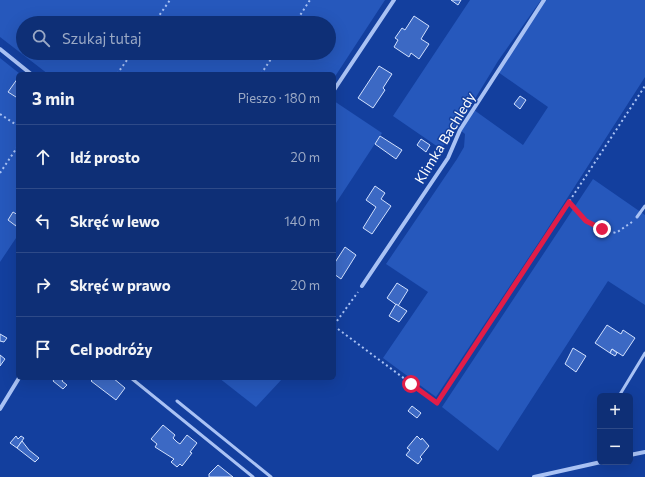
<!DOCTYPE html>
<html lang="pl">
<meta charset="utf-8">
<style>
:root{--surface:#0e2f76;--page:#17377b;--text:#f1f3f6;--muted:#9ba9c5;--line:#2e4a88}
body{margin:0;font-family:Commissioner,sans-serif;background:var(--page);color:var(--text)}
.controls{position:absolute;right:12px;bottom:12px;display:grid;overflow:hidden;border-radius:6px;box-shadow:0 4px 16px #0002}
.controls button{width:36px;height:36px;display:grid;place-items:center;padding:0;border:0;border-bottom:1px solid var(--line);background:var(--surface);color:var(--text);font:20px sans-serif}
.stop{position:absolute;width:12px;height:12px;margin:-9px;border:3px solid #e11d48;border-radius:50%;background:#fff}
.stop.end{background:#e11d48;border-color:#fff;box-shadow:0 1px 4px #0008}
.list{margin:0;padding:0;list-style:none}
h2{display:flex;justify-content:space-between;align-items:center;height:52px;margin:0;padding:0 16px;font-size:17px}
h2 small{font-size:13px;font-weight:400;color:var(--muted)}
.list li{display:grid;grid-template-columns:26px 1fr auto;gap:12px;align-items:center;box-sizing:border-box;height:64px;padding:0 16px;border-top:1px solid var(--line)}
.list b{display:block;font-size:15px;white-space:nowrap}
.list em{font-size:13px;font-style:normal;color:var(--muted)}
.icon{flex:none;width:22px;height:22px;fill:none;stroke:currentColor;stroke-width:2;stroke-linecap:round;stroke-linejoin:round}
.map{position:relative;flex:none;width:645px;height:477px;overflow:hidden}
.search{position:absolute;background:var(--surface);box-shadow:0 4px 16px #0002;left:16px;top:16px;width:320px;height:44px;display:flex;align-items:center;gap:10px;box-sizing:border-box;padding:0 14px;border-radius:22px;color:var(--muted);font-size:15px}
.panel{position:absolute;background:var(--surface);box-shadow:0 4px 16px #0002;left:16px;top:72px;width:320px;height:308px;border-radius:6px}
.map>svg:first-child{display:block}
</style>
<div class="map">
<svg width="645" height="477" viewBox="0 0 645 477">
<rect width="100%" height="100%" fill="#133f9e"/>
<!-- green -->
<g fill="#2658bc" fill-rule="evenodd">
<path d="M0,0h385l-51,78v-4h-286l-48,-37zM23,23h306v30h-306z"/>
<polygon points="470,0 541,0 498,61 459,125 441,149 393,116"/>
<polygon points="544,0 645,0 645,77 541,239 436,397 383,358 428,292 386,264 457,159 464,147 465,134 460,130 474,110 523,145 548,107 498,72"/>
<polygon points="0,58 20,74 18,74 18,235 0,262"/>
<polygon points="334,101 382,133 334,206"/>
<polygon points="593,179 645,215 645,305 608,281 498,451 442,407"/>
<polygon points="219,378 283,378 256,407"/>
</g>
<!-- building -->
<g fill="#3c69c4" stroke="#d2e1fe">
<polygon points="451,0 461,0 458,5"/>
<polygon points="414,16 429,26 421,39 429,44 419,59 411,53 409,57 394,47 398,40 395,38 402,28 405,30"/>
<polygon points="379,66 392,74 383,88 385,90 373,108 358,98"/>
<polygon points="18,78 18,95 16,97 8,92"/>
<polygon points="520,96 526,100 520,109 514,104"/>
<polygon points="380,136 402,150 396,159 375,144"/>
<polygon points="421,139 430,145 426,152 417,145"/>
<polygon points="375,186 385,193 381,199 391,206 372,234 363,228 376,207 366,200"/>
<polygon points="13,212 18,215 16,226 8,220"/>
<polygon points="345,247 356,255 341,279 334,274 334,264"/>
<polygon points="397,283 408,290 398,306 387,298"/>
<polygon points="396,304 407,311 399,322 389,316"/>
<polygon points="607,325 621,334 623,330 635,338 623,356 612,349 610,353 595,343"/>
<polygon points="0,334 7,338 4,342 0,341"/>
<polygon points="573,348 586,356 576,372 565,364"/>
<polygon points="612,349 617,353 615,356 610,353"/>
<polygon points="0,355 5,359 0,366"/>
<polygon points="55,378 64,378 62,381 67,385 63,389 53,381"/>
<polygon points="94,378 113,378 125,388 116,400 91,381"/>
<polygon points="412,406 421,413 417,418 408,411"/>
<polygon points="163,425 175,435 173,438 177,442 180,444 187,435 197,443 190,452 192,453 182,466 180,464 177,467 171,462 174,459 155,447 157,444 151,439"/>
<polygon points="16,436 18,439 21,436 24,438 17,448 10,443"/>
<polygon points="417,436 421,440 422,438 429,446 420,457 422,459 418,464 406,455 410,450 407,448"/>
<polygon points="22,441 29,450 39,458 35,462 17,448"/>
<polygon points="218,465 233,477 209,477 209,474"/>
</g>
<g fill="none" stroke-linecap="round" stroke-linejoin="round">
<!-- path -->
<g stroke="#a9c2f4" stroke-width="2" stroke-dasharray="2 3" stroke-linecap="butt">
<polyline points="154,23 170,0"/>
<polyline points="295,23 310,0"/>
<polyline points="117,74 132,53"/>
<polyline points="261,74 275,53"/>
<polyline points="0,114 18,126"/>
<polyline points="0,173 18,146"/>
<path d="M569,202c18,20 21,23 47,31l16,-11"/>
<polyline points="334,325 358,292"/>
<polyline points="334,326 437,403 645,86"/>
</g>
<!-- service -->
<g stroke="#a9c2f4" stroke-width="3">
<polyline points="637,217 645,206"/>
<polyline points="131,378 253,477"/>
<polyline points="619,396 645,353"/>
<polyline points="177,401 271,477"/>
</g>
<!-- minor -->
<g stroke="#a9c2f4" stroke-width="4">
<polyline points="0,49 31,74"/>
<polyline points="334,90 394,0"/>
<polyline points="362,286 448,158 460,130 544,0"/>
<polyline points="0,409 19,378"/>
<polyline points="630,455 645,452"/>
<polyline points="534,477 601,462"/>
</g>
</g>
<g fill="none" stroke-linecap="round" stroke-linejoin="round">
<!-- route -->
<polyline stroke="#e11d48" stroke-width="5" points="411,384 437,403 569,202 586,221 602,229"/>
</g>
<g text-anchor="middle" stroke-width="3" stroke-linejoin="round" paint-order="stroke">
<!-- street labels -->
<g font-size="14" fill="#fff" stroke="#133f9e">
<text transform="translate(445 138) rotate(-59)" y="5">Klimka Bachledy</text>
</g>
</g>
</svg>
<div class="controls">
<button>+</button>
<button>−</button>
</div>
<div class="stop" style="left:411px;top:384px"></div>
<div class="stop end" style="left:602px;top:229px"></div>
<div class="search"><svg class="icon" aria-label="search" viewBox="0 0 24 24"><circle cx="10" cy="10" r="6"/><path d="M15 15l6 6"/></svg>Szukaj tutaj</div>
<section class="panel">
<h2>3 min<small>Pieszo · 180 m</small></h2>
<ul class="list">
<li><svg class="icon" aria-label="ahead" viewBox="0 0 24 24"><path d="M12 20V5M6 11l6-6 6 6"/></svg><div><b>Idź prosto</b></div><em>20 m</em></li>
<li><svg class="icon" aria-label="left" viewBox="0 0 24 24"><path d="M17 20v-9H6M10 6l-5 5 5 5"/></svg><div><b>Skręć w lewo</b></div><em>140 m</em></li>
<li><svg class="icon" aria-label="right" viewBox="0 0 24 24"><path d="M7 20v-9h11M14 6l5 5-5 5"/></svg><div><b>Skręć w prawo</b></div><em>20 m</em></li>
<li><svg class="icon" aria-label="arrive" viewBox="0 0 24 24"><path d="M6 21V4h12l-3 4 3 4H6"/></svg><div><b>Cel podróży</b></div></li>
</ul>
</section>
</div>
